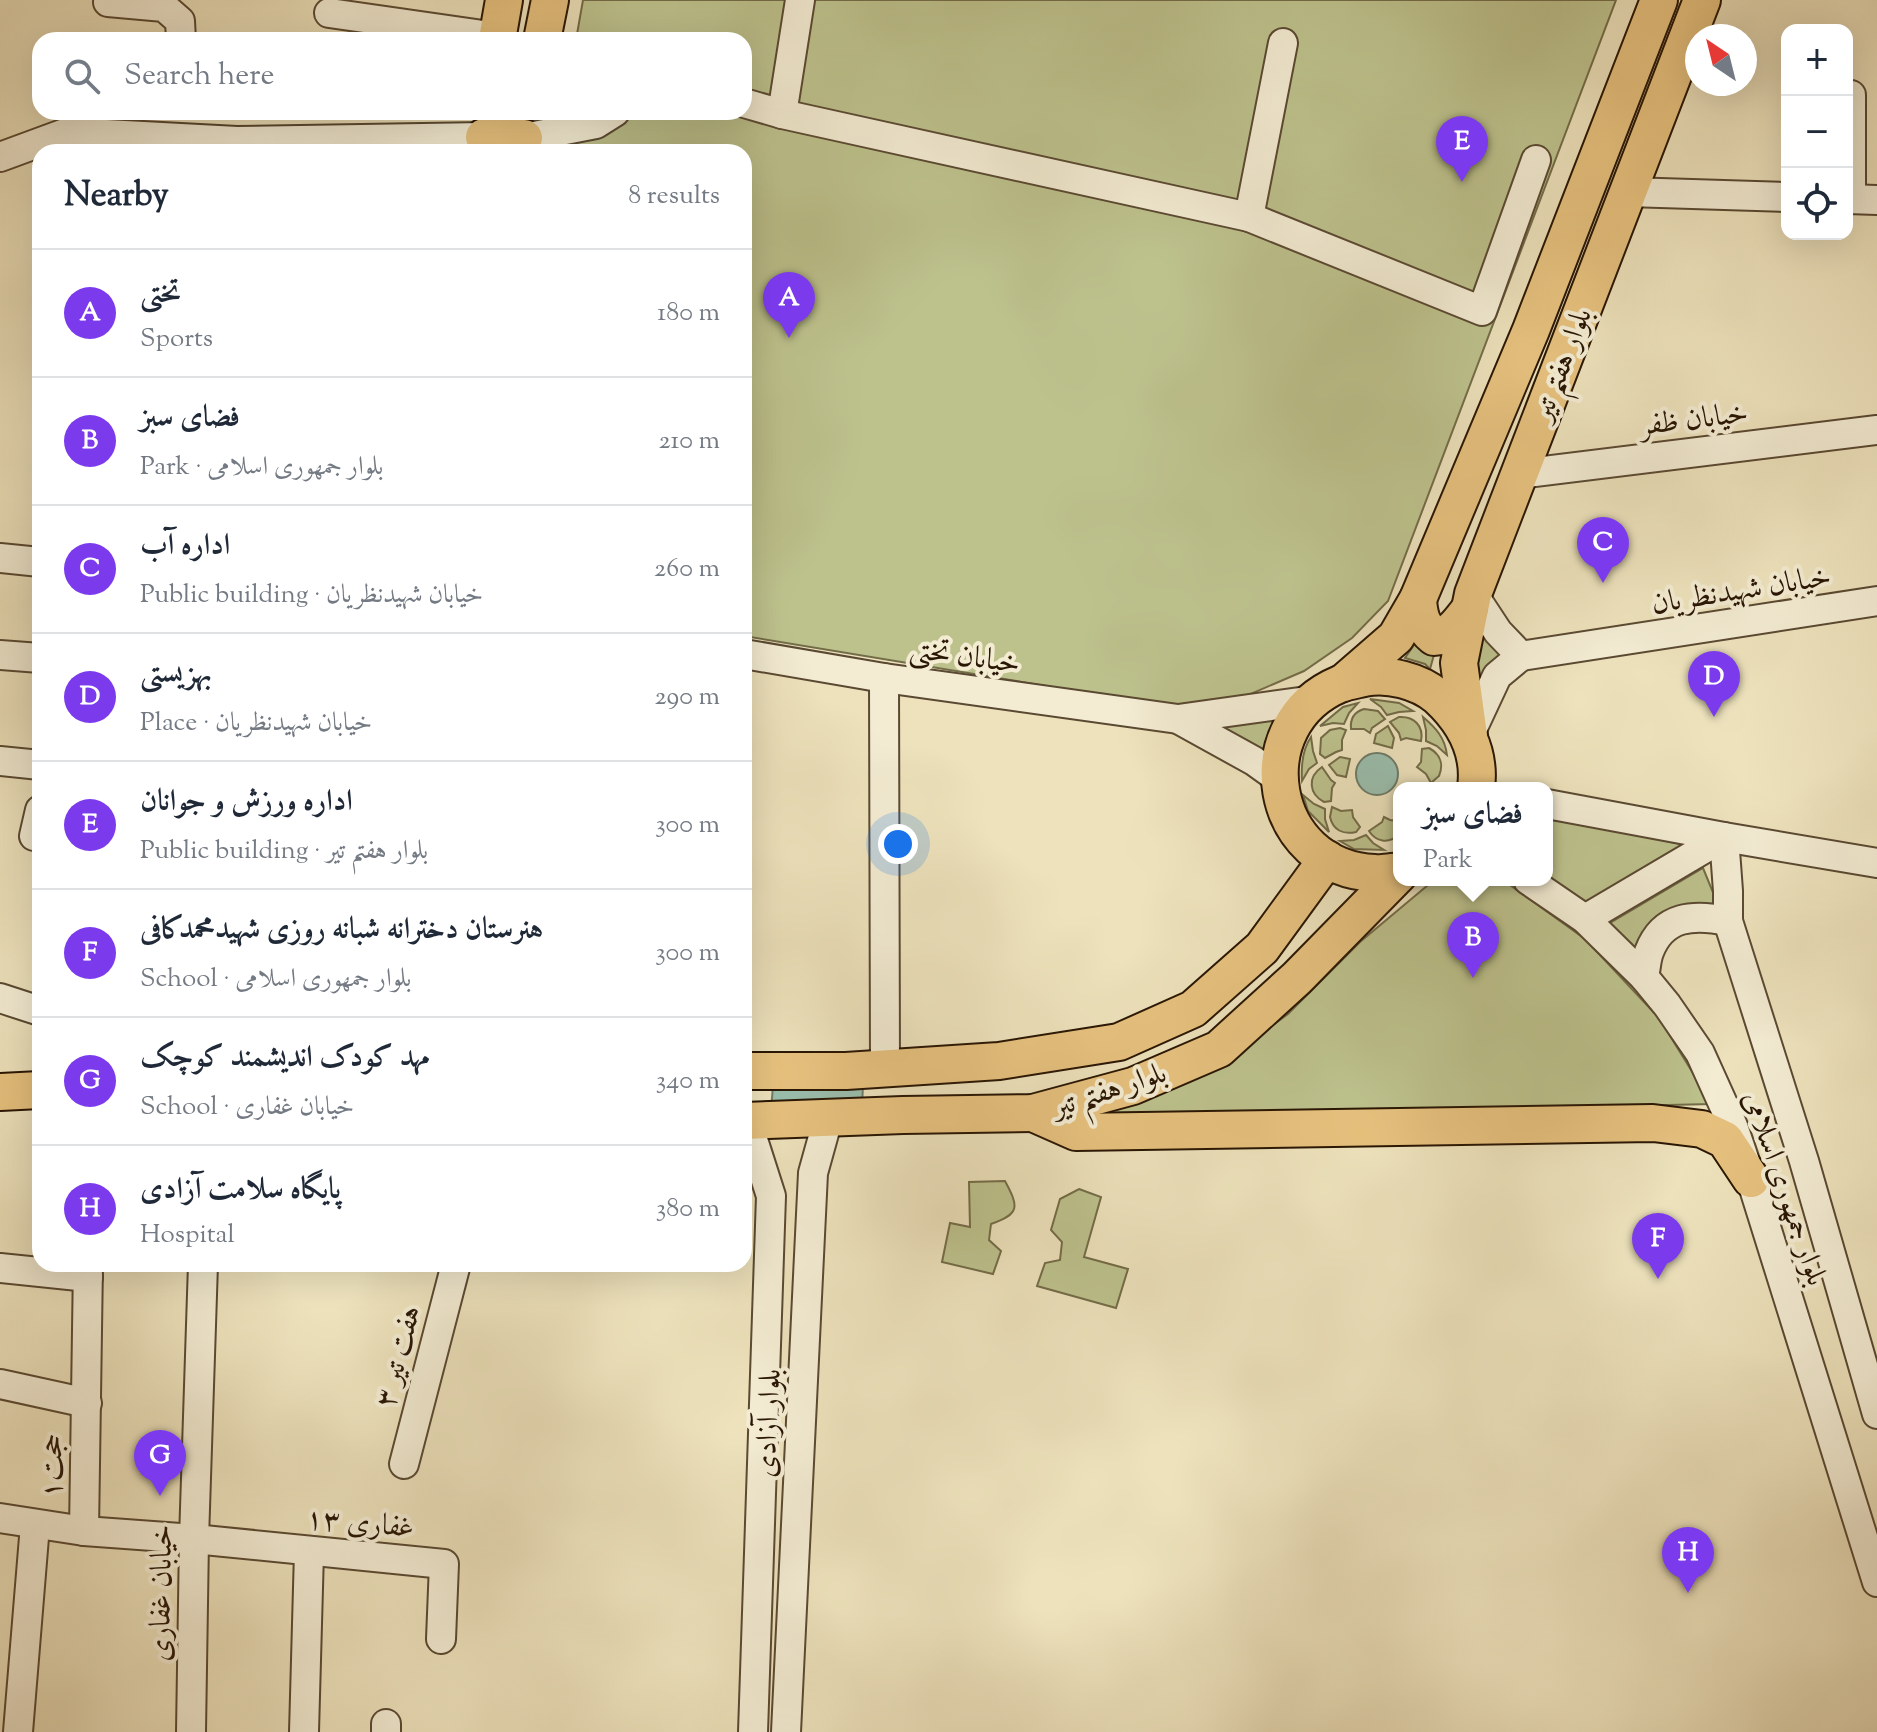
<!DOCTYPE html>
<meta charset="utf-8">
<style>
:root{--surface:#fff;--page:#f6f6f7;--text:#1f2937;--muted:#747a83;--line:#e0e1e3;--accent:#7c3aed}
body{margin:0;font-family:"Sorts Mill Goudy",Amiri,serif;background:var(--page);color:var(--text)}
.controls{position:absolute;right:24px;top:24px;display:grid;overflow:hidden;border-radius:16px;box-shadow:0 8px 32px #0002}
.controls button{width:72px;height:72px;display:grid;place-items:center;padding:0;border:0;border-bottom:2px solid var(--line);background:var(--surface);color:var(--text);font:40px sans-serif}
.compass{position:absolute;left:1685px;top:24px;width:72px;height:72px;border-radius:50%;background:var(--surface);box-shadow:0 8px 32px #0002;rotate:325deg}
.you{position:absolute;left:898px;top:844px;width:28px;height:28px;margin:-20px;border:6px solid #fff;border-radius:50%;background:#1a73e8;box-shadow:0 0 0 12px #1a73e833}
.badge{display:grid;place-items:center;width:52px;height:52px;border-radius:50%;background:var(--accent);color:#fff;font-size:26px;font-weight:700}
.pin{position:absolute;translate:-50% -66px;filter:drop-shadow(0 2px 4px #0008)}
.pin::after{content:'';position:absolute;top:42px;width:28px;height:24px;background:inherit;clip-path:polygon(0 0,100% 0,50% 100%)}
.popup{position:absolute;left:1393px;top:782px;width:160px;height:104px;box-sizing:border-box;display:grid;place-content:center;border-radius:16px;background:var(--surface);filter:drop-shadow(0 2px 6px #0005);font-size:26px;white-space:nowrap;color:var(--muted)}
.popup b{font-size:30px;color:var(--text)}
.popup::after{content:'';position:absolute;left:50%;top:100%;margin-left:-16px;border:16px solid transparent;border-top-color:var(--surface)}
.list{margin:0;padding:0;list-style:none}
h2{display:flex;justify-content:space-between;align-items:center;height:104px;margin:0;padding:0 32px;font-size:34px}
h2 small{font-size:26px;font-weight:400;color:var(--muted)}
.list li{display:grid;grid-template-columns:52px 1fr auto;gap:24px;align-items:center;box-sizing:border-box;height:128px;padding:0 32px;border-top:2px solid var(--line)}
.list b{display:block;font-size:30px;white-space:nowrap}
.list p{margin:0;font-size:26px;white-space:nowrap;color:var(--muted)}
.list em{font-size:26px;font-style:normal;color:var(--muted)}
.icon{flex:none;width:44px;height:44px;fill:none;stroke:currentColor;stroke-width:2;stroke-linecap:round;stroke-linejoin:round}
.map{position:relative;flex:none;width:1877px;height:1732px;overflow:hidden}
.search{position:absolute;background:var(--surface);box-shadow:0 8px 32px #0002;left:32px;top:32px;width:720px;height:88px;display:flex;align-items:center;gap:20px;box-sizing:border-box;padding:0 28px;border-radius:24px;color:var(--muted);font-size:30px}
.panel{position:absolute;background:var(--surface);box-shadow:0 8px 32px #0002;left:32px;top:144px;width:720px;height:1128px;border-radius:24px}
.map>svg:first-child{display:block}
</style>
<div class="map">
<svg width="1877" height="1732" viewBox="0 0 1877 1732">
<rect width="100%" height="100%" fill="#ede2bc"/>
<filter id="stains"><feTurbulence type="fractalNoise" baseFrequency=".0025" numOctaves="4"/><feColorMatrix values="0 0 0 0 .2 0 0 0 0 .09 0 0 0 0 .02 0 0 0 .5 -.17"/></filter>
<radialGradient id="worn" r=".72"><stop offset=".6" stop-color="#630" stop-opacity="0"/><stop offset="1" stop-color="#630" stop-opacity=".3"/></radialGradient>
<!-- green -->
<g fill="#bdc28d" stroke="#736c48" stroke-width="2">
<polygon points="583,0 1616,0 1388,601 1352,638 1304,671 1239,699 1179,708 744,636 744,152 558,152 564,112 744,112 744,40 576,40"/>
<polygon points="1474,615 1503,654 1476,709"/>
<polygon points="1418,639 1437,644 1430,669 1425,664 1405,658"/>
<polygon points="1370,699 1399,703 1413,711 1399,712 1387,715 1381,707"/>
<polygon points="1358,703 1349,713 1344,724 1333,723 1320,726 1343,707"/>
<polygon points="1306,705 1276,774 1188,721"/>
<path d="M1364,709l14,2 7,8 -13,9 -2,5 -6,-4h-13c-1,-10 3,-17 13,-20z"/>
<path d="M1399,717c15,-1 25,9 22,24l-15,-3 -5,2 -2,-7 -9,-11z"/>
<path d="M1423,717c13,11 22,21 24,38l-10,-9 -11,-5v-11z"/>
<polygon points="1388,726 1394,738 1392,748 1374,743 1376,734"/>
<polygon points="1340,728 1346,730 1342,740 1342,750 1336,752 1325,758 1320,754 1321,738 1330,730"/>
<path d="M1311,737l2,14 4,12 -8,6 -7,12c-1,-16 0,-31 9,-44z"/>
<path d="M1429,748c11,6 15,16 10,28l-8,7 -5,-9 -9,-7 4,-5 1,-13z"/>
<polygon points="1340,757 1350,759 1346,777 1337,775 1329,765"/>
<path d="M1322,767l9,13 4,3 -3,5 -1,13 -7,1c-15,-8 -17,-25 -2,-35z"/>
<polygon points="1303,795 1314,804 1325,809 1325,819 1329,832 1308,811"/>
<path d="M1332,807l9,4 11,-1 1,7 7,10 -4,5c-13,3 -23,-2 -26,-15z"/>
<path d="M1384,817l6,3 9,1v14c-11,9 -23,7 -30,-4l13,-9z"/>
<polygon points="1547,817 1691,846 1588,914 1547,880"/>
<polygon points="1366,835 1373,843 1384,850 1354,849 1340,841 1354,840"/>
<polygon points="1703,868 1719,907 1640,960 1610,923"/>
<polygon points="1434,880 1503,880 1585,939 1659,1018 1712,1104 1083,1118 1234,1054 1288,1014 1360,942"/>
<path d="M1005,1181c14,26 15,33 -14,43l-2,16 12,11 -8,23 -51,-12 8,-39 20,4 -1,-45z"/>
<polygon points="1079,1189 1101,1197 1084,1257 1128,1269 1116,1308 1037,1286 1045,1263 1060,1260 1062,1242 1051,1230 1060,1199"/>
</g>
<!-- water -->
<g fill="#9abead" stroke="#6d7b69" stroke-width="2">
<circle cx="1377" cy="774" r="21"/>
<polygon points="863,1084 862,1108 771,1110 773,1086"/>
</g>
<g fill="none" stroke-linecap="round" stroke-linejoin="round">
<!-- minor casing -->
<g stroke="#5a4932" stroke-width="32">
<g id="minor">
<polyline points="108,2 164,7 180,21 181,40"/>
<polyline points="329,13 497,37"/>
<polyline points="1851,95 1851,199"/>
<polyline points="744,103 782,114 1249,217 1482,311 1536,160"/>
<polyline points="782,114 800,0"/>
<polyline points="524,138 596,124 615,112"/>
<polyline points="0,157 68,132 237,141 484,137"/>
<polyline points="1628,192 1787,197"/>
<polyline points="1847,199 1877,200"/>
<polyline points="1249,217 1283,43"/>
<polyline points="1519,474 1877,430"/>
<polyline points="0,558 40,562"/>
<polyline points="744,654 884,678 1178,719 1314,700"/>
<polyline points="0,655 40,658"/>
<polyline points="1521,656 1877,601"/>
<polyline points="884,678 885,1070"/>
<polyline points="1178,719 1254,761 1279,779"/>
<polyline points="1469,736 1497,676 1521,656 1498,632 1473,594"/>
<polyline points="0,761 40,765"/>
<polyline points="1547,804 1724,837 1728,891 1728,921 1804,1161 1877,1414"/>
<polyline points="34,836 40,810"/>
<polyline points="1528,880 1585,919 1644,977 1667,1005 1700,1053 1733,1126 1751,1179 1877,1582"/>
<polyline points="1585,919 1724,837 1877,863"/>
<path d="M1644,977c2,-8 2,-17 5,-25 14,-37 45,-38 79,-31"/>
<polyline points="0,998 40,1011"/>
<polyline points="747,1121 771,1196 753,1732"/>
<polyline points="0,1268 88,1277"/>
<polyline points="0,1384 87,1403"/>
<polyline points="404,1464 456,1264"/>
<polyline points="0,1518 84,1531 194,1539 444,1564 441,1639"/>
<polyline points="84,1531 88,1264"/>
<polyline points="18,1732 35,1525"/>
<polyline points="191,1732 194,1539 203,1264"/>
<polyline points="304,1732 309,1552"/>
<polyline points="386,1732 386,1724"/>
<polyline points="786,1732 813,1173 828,1119"/>
</g>
</g>
<!-- major casing -->
<g stroke="#291604" stroke-width="40">
<g id="major">
<polyline points="497,40 504,0"/>
<polyline points="542,40 550,0"/>
<polyline points="484,137 524,138"/>
<path d="M1418,599c1,16 4,28 16,38 17,0 26,-16 36,-28"/>
<polyline points="1343,683 1396,637 1418,599 1531,330 1659,0"/>
<polyline points="1469,736 1459,663 1473,594 1702,0"/>
<path d="M1399,871c-8,1 -16,3 -24,2 -107,-4 -131,-149 -35,-189 8,-3 16,-4 24,-6 24,-5 55,3 74,19 26,24 43,55 38,91"/>
<polyline points="744,1071 846,1071 999,1061 1119,1042 1193,1009 1262,948 1327,859"/>
<polyline points="0,1092 40,1090"/>
<polyline points="1033,1113 1076,1132 1653,1123 1702,1129 1725,1140 1751,1179"/>
<polyline points="744,1121 903,1115 1033,1113 1133,1086 1219,1049 1297,978 1399,874"/>
</g>
</g>
<!-- minor -->
<use href="#minor" stroke="#f3ecd3" stroke-width="28"/>
<!-- major -->
<use href="#major" stroke="#e6c17e" stroke-width="36"/>
</g>
<g text-anchor="middle" stroke-width="8" stroke-linejoin="round" paint-order="stroke">
<!-- street labels -->
<g font-size="30" fill="#291604" stroke="#f3ecd3">
<text transform="translate(1561 364) rotate(-69)" y="10">بلوار هفتم تیر</text>
<text transform="translate(1694 418) rotate(-7)" y="10">خیابان ظفر</text>
<text transform="translate(1741 589) rotate(-9)" y="10">خیابان شهیدنظریان</text>
<text transform="translate(965 655) rotate(8)" y="10">خیابان تختی</text>
<text transform="translate(1109 1089) rotate(-18)" y="10">بلوار هفتم تیر</text>
<text transform="translate(1786 1188) rotate(71)" y="10">بلوار جمهوری اسلامی</text>
<text transform="translate(397 1356) rotate(-75)" y="10">هفت تیر ۳</text>
<text transform="translate(767 1423) rotate(-87)" y="10">بلوار آزادی</text>
<text transform="translate(51 1466) rotate(-89)" y="10">حجت۱</text>
<text transform="translate(360 1522) rotate(5)" y="10">غفاری ۱۳</text>
<text transform="translate(160 1593) rotate(-89)" y="10">خیابان غفاری</text>
</g>
</g>
<rect width="100%" height="100%" filter="url(#stains)"/>
<rect width="100%" height="100%" fill="url(#worn)"/>
</svg>
<div class="controls">
<button>+</button>
<button>−</button>
<button><svg class="icon" aria-label="locate" viewBox="0 0 24 24"><circle cx="12" cy="12" r="6"/><path d="M12 2v4M12 18v4M2 12h4M18 12h4"/></svg></button>
</div>
<svg class="compass" viewBox="-18 -18 36 36"><path d="M0-13l5 13h-10z" fill="#e53935"/><path d="M0 13l5-13h-10z" fill="#747a83"/></svg>
<div class="you"></div>
<div class="pin badge" style="left:789px;top:338px">A</div>
<div class="pin badge" style="left:1473px;top:978px">B</div>
<div class="popup"><b>فضای سبز</b>Park</div>
<div class="pin badge" style="left:1603px;top:583px">C</div>
<div class="pin badge" style="left:1714px;top:717px">D</div>
<div class="pin badge" style="left:1462px;top:182px">E</div>
<div class="pin badge" style="left:1658px;top:1279px">F</div>
<div class="pin badge" style="left:160px;top:1496px">G</div>
<div class="pin badge" style="left:1688px;top:1593px">H</div>
<div class="search"><svg class="icon" aria-label="search" viewBox="0 0 24 24"><circle cx="10" cy="10" r="6"/><path d="M15 15l6 6"/></svg>Search here</div>
<section class="panel">
<h2>Nearby<small>8 results</small></h2>
<ul class="list">
<li><span class="badge">A</span><div><b>تختی</b><p>Sports</p></div><em>180 m</em></li>
<li><span class="badge">B</span><div><b>فضای سبز</b><p>Park · بلوار جمهوری اسلامی</p></div><em>210 m</em></li>
<li><span class="badge">C</span><div><b>اداره آب</b><p>Public building · خیابان شهیدنظریان</p></div><em>260 m</em></li>
<li><span class="badge">D</span><div><b>بهزیستی</b><p>Place · خیابان شهیدنظریان</p></div><em>290 m</em></li>
<li><span class="badge">E</span><div><b>اداره ورزش و جوانان</b><p>Public building · بلوار هفتم تیر</p></div><em>300 m</em></li>
<li><span class="badge">F</span><div><b>هنرستان دخترانه شبانه روزی شهیدمحمدکافی</b><p>School · بلوار جمهوری اسلامی</p></div><em>300 m</em></li>
<li><span class="badge">G</span><div><b>مهد کودک اندیشمند کوچک</b><p>School · خیابان غفاری</p></div><em>340 m</em></li>
<li><span class="badge">H</span><div><b>پایگاه سلامت آزادی</b><p>Hospital</p></div><em>380 m</em></li>
</ul>
</section>
</div>
